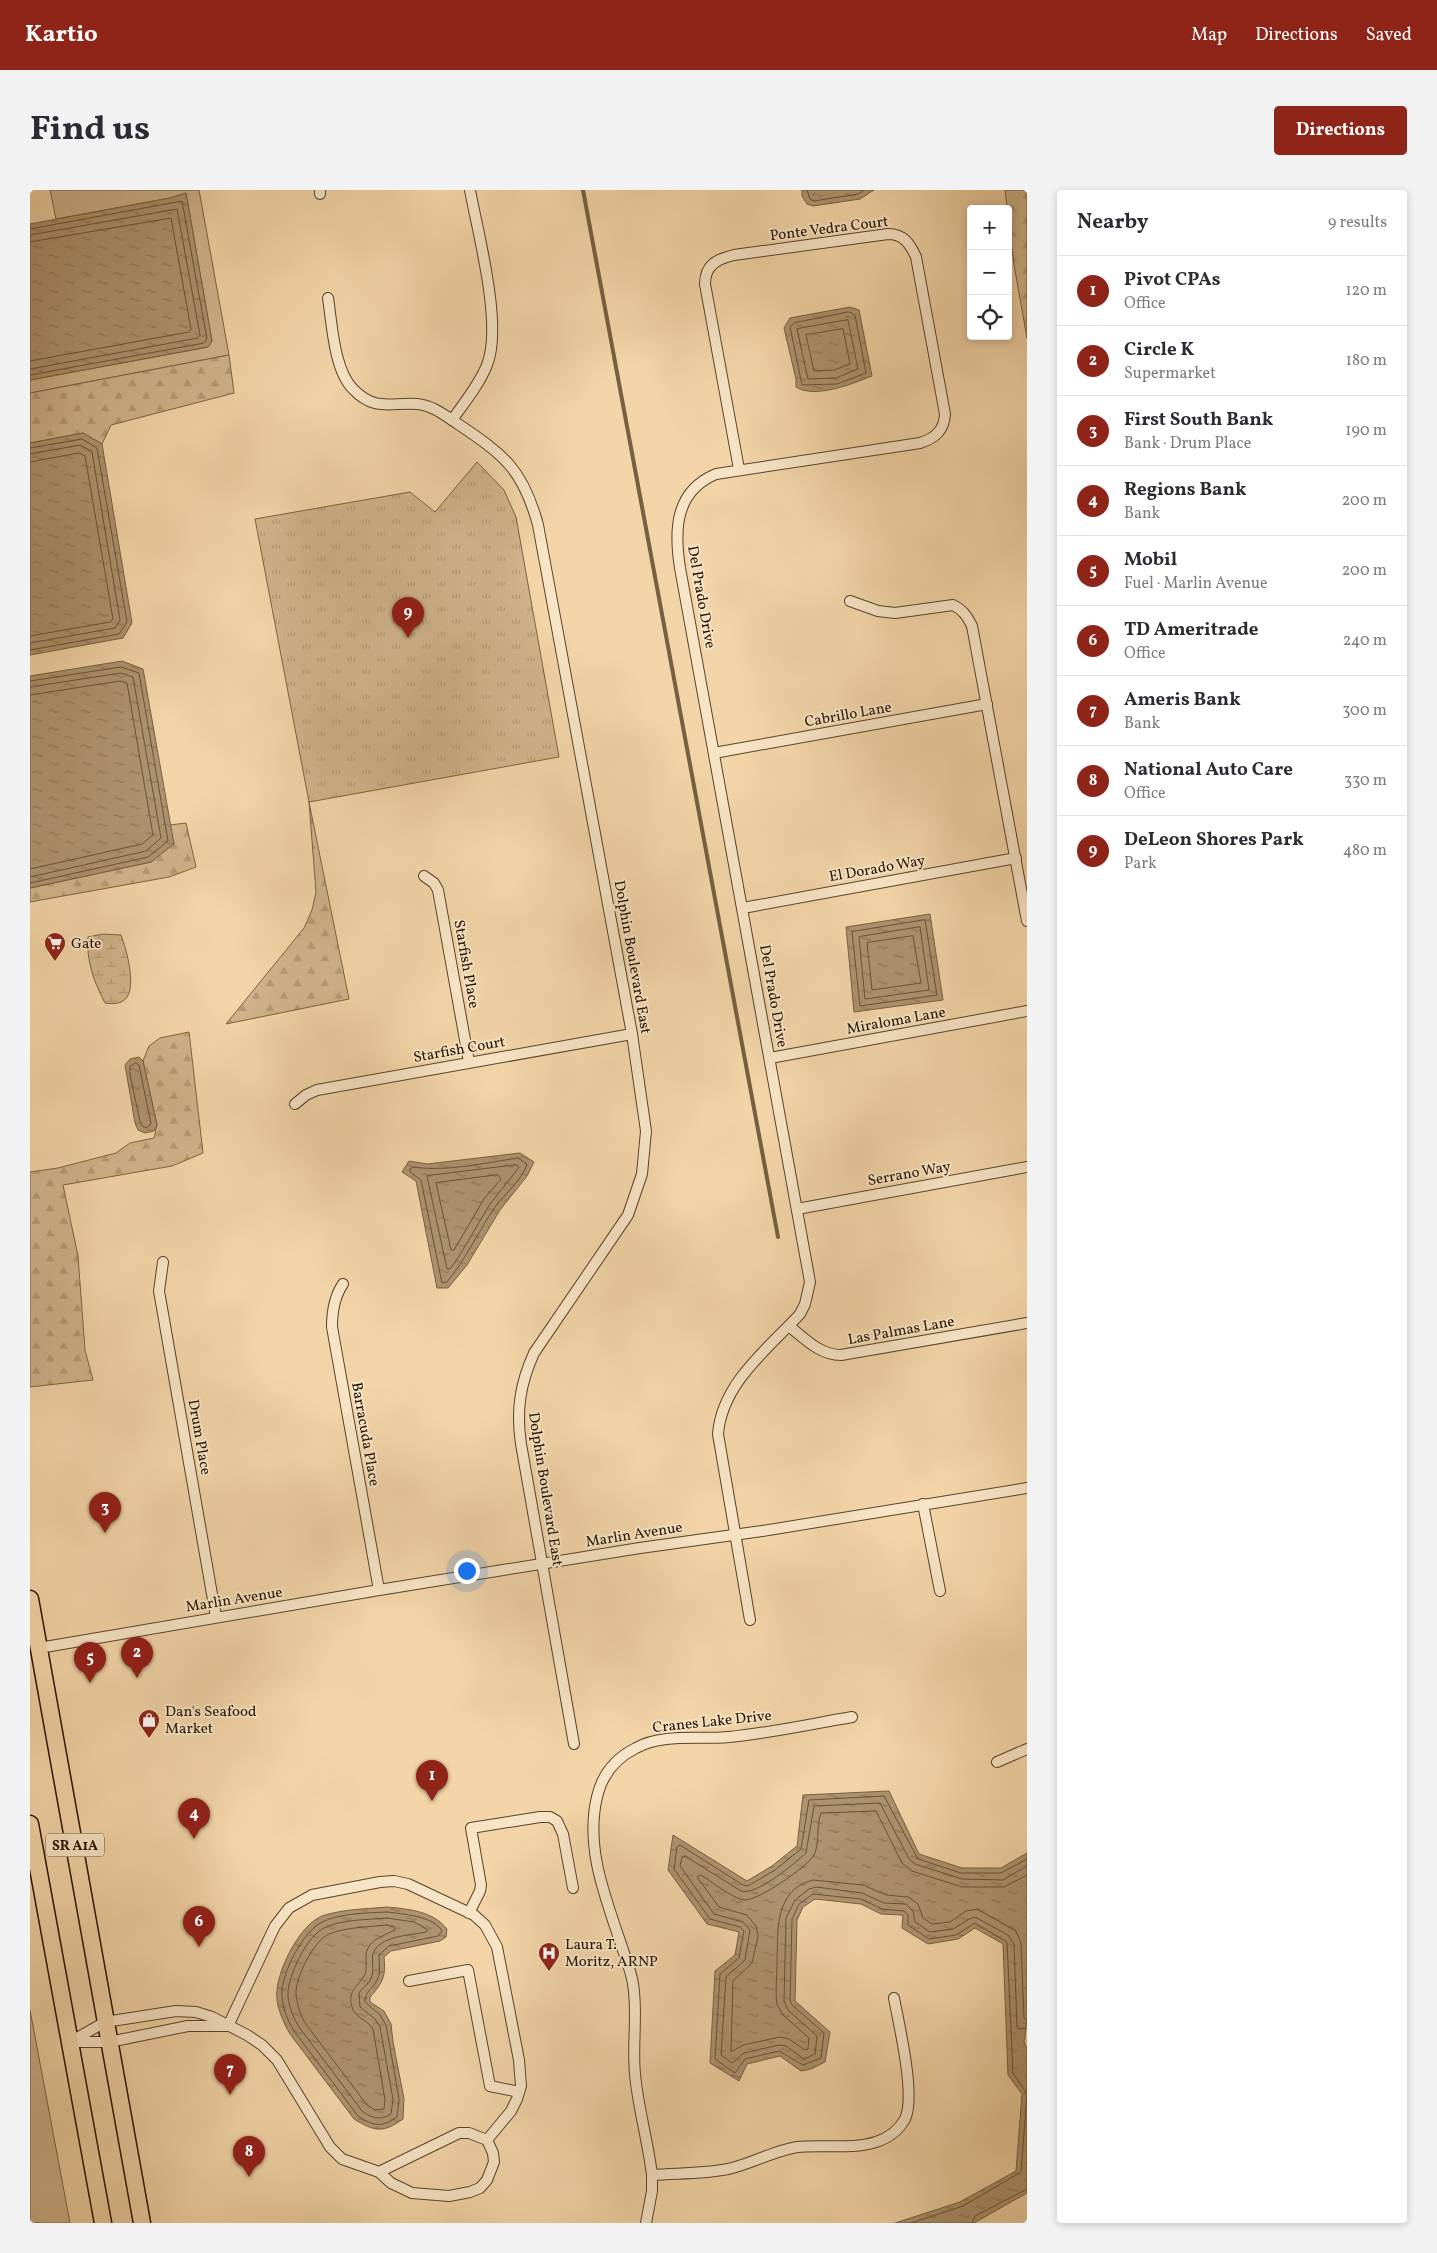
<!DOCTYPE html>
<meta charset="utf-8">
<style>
:root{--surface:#fff;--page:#f2f2f3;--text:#2b2b33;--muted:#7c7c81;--line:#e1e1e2;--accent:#8f2418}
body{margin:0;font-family:Vollkorn,serif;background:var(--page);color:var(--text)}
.controls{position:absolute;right:15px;top:15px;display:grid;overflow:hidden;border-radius:5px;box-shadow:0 2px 8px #0003}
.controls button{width:45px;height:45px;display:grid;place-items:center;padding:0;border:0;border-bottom:1px solid var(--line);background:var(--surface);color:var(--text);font:25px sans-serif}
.you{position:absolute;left:436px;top:1380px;width:18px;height:18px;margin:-12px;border:4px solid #fff;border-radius:50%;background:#1a73e8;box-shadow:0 0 0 8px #1a73e833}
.badge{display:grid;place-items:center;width:32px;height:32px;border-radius:50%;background:var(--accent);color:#fff;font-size:16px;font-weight:700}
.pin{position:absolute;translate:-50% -41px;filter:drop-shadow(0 1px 2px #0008)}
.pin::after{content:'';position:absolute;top:26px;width:18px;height:15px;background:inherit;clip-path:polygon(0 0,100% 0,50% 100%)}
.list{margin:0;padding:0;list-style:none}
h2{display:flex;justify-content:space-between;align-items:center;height:65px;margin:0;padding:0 20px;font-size:21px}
h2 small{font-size:16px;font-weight:400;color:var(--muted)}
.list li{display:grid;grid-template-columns:32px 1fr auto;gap:15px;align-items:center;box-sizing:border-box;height:70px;padding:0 20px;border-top:1px solid var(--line)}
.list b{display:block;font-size:19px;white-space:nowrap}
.list p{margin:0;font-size:16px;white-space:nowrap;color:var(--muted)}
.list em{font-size:16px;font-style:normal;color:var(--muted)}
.icon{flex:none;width:28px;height:28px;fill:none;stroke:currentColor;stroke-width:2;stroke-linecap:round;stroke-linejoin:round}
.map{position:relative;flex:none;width:997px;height:2033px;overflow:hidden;border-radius:5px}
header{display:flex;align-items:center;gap:30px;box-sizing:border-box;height:70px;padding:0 25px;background:var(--accent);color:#fff}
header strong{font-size:24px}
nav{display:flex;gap:28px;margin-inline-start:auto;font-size:18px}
.intro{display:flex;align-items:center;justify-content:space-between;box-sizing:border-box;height:120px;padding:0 30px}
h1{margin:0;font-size:35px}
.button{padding:12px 22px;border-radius:5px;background:var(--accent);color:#fff;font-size:18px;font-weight:700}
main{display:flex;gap:30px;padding:0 30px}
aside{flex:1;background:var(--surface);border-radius:5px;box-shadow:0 2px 8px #0003}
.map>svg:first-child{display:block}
</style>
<header>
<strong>Kartio</strong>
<nav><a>Map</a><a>Directions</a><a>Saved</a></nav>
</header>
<div class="intro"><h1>Find us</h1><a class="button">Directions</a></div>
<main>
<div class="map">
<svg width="997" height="2033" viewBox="0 0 997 2033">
<defs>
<pattern id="forest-firs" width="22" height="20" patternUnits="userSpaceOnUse" patternTransform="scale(1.25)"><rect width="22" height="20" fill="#cfb38a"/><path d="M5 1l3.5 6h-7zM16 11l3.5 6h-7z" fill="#b29975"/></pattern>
<pattern id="wetland-marsh" width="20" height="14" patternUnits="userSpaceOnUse" patternTransform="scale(1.25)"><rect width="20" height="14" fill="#cfb38a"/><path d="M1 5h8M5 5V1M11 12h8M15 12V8" fill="none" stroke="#b29975"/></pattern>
<pattern id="park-tufts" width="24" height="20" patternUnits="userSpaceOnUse" patternTransform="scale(1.25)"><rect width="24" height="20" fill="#cfb38a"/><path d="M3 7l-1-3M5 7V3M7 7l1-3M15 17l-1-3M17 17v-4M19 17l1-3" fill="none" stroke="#b29975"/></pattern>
<pattern id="water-ripples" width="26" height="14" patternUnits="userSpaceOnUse" patternTransform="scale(1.25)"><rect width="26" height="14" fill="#ac926e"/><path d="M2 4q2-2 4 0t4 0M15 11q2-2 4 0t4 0" fill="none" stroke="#8c7658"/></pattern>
</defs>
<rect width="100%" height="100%" fill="#f2d4a6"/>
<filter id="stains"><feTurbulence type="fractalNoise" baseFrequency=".004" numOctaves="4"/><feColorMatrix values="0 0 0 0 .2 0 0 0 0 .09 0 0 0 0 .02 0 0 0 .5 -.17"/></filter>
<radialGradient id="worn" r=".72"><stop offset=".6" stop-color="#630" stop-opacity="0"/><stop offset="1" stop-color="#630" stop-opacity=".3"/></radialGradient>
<!-- grass -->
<g fill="#cfb38a" stroke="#7a6245">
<polygon points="20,0 169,0 199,165 0,203 0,190 178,157 182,151 156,3 140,8 26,29"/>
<polygon points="0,1820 40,2033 0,2033"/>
</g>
<!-- forest -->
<g fill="url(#forest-firs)" stroke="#7a6245">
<polygon points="975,0 997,0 997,148 984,75"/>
<polygon points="199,165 204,203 81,235 72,254 53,243 0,253 0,203"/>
<polygon points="279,612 319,809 196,834 274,738 282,720 286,702"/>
<polygon points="156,633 166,677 139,687 0,712 0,698 121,672 143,654 140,635"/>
<polygon points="159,842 173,963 142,976 33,995 48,1066 55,1160 63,1190 0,1197 0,982 28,978 86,963 100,953 124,948 127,935 113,871 119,856 130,848"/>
</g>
<!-- wetland -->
<path fill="url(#wetland-marsh)" stroke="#7a6245" d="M73,744l18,1c5,13 19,60 0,67 -5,2 -11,2 -16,1 -11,-20 -19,-44 -17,-66z"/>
<!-- park -->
<polygon fill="url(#park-tufts)" stroke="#7a6245" points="447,272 474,300 486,327 529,567 279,612 225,329 380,302 405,322"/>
<!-- water -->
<g fill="url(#water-ripples)" stroke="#765f42">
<polygon points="772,0 844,0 830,9 783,16 777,14 772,6"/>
<polygon points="156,3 182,151 178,157 0,190 0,34 140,8"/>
<path d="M820,117l9,3 13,66c-20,8 -57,23 -76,11v-8l-12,-51 6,-10z"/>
<polygon points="53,243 72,254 102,433 93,448 0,465 0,253"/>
<polygon points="92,471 113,479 144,654 121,672 0,698 0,486"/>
<polygon points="900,724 913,810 824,822 816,737"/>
<polygon points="109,867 113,871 127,935 124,941 115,943 108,940 105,933 95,875 100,869"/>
<polygon points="490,963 504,972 497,986 470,1020 437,1075 418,1098 407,1098 386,991 372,982 379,971 397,974"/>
<polygon points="859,1601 889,1664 932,1678 971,1678 997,1663 997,1830 994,1852 997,1858 997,2003 944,2033 865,2033 930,2012 986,1981 992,1904 978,1885 973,1754 945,1738 928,1749 898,1754 872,1738 873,1725 851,1724 831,1714 785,1709 773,1717 767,1730 765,1811 800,1842 795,1872 781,1879 771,1881 750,1866 717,1874 709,1891 680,1873 685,1781 705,1765 709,1742 677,1734 638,1680 643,1645 717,1691 742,1676 767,1656 773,1605"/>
<path d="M357,1717c21,2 46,4 60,22l-1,8 -6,4 -49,10 -7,6c2,19 -1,26 -14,40v5l14,9 7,13 2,18 11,57 -1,20c-20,14 -28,13 -49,0l-64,-85c-7,-12 -15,-30 -13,-44 2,-23 23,-65 45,-74 21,-7 44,-7 65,-9z"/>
</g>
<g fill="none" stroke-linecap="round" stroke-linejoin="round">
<!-- shore -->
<g stroke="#685237" stroke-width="1">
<polyline points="777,0 780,9 784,11 828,4 834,0"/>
<polyline points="0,39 152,11 177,149 174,153 0,185"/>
<polyline points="0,45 147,19 170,145 168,148 0,179"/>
<polyline points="0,52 141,28 161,139 159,142 0,171"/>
<polygon points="819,122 825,125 836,183 807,194 772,195 760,137 764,133"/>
<polygon points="818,130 828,179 806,188 778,189 767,139"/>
<polygon points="813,139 820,174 804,180 784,181 776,145"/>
<polyline points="0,258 52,249 67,258 97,432 89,444 0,460"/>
<polyline points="0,264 50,255 62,262 90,430 85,438 0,453"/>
<polyline points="0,272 49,263 55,266 83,429 80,432 0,446"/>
<polyline points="0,491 91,477 109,483 138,651 118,667 0,693"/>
<polyline points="0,497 91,483 103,487 131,648 116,661 0,687"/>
<polyline points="0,505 90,491 97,493 123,645 112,654 0,679"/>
<polygon points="895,730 907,805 830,816 822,742"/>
<polygon points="890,737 899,800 835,809 829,747"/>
<polygon points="883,746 891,793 842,800 837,753"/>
<polygon points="106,873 109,875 121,934 116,938 112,936 110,931 100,885 100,877"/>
<path d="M488,968l9,6c-5,17 -22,29 -32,43 -17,25 -29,52 -48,75l-5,1 -21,-103 -11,-8v-3l3,-2c34,5 71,-4 105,-9z"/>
<polygon points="486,975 489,977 487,980 460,1014 428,1068 420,1079 417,1079 397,986"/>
<polygon points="468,985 471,989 454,1009 424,1060 421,1060 406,993"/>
<path d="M997,1676l-24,14 -41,-1 -47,-15 -6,-5 -29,-56 -66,3 -8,47c-12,11 -50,43 -65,38l-56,-35 -3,1 -2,9 34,48 29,8 7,8 -5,30 -19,17 -5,78 11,8 12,-10 35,-8 7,1 18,13 11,-5 2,-18 -29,-26 -4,-9 2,-83 9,-18 14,-11 7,-2 46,6 22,10 22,1 7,7 2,11 15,10 23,-3 16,-10 6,-2 33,18 6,9 3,83 3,2 7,-1"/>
<path d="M997,1685l-23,12h-42l-50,-16 -10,-8 -26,-52 -55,2c-5,13 -1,30 -7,42 -7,12 -56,46 -70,45 -12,-2 -32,-18 -43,-25l-4,2 22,30 28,8 9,11 2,10 -6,27 -19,18 -2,71 12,-7 37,-8 9,2 16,11 3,-1 1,-11 -26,-23 -6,-10c-2,-14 0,-29 0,-43 1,-31 -3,-72 36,-82l50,5 23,10 22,2 10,7 5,14 9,6 18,-2 16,-11 11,-2 39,22 5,12 3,75 3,2"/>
<path d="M357,1722c15,2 47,4 55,19l-4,5 -49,10 -10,9c0,9 2,17 -2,25 -4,9 -12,11 -12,22l15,13 6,10 13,74 -2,18c-16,11 -24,9 -39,-1l-64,-85c-7,-11 -13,-27 -12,-41 2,-21 21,-58 40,-68 19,-9 45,-9 65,-10z"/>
<path d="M357,1728l27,4 14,8 -2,2c-15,3 -48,4 -53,22 -2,8 2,16 -2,24 -2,6 -9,10 -12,15l1,14 15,12 5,8 13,72 -2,15c-11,7 -19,4 -29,-3l-63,-84c-6,-10 -12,-24 -11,-36 2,-19 20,-57 38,-64 19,-8 41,-7 61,-9z"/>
<path d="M357,1735l7,2 1,3c-14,7 -31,11 -29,31 0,5 1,10 -2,15 -7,11 -17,16 -12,31 3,11 16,13 21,22l12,71 -1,9 -9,1 -8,-5 -62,-82c-5,-9 -8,-19 -9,-29 -1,-16 18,-54 33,-60 18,-7 39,-7 58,-9z"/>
<polyline points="881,2033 933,2016 991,1982 997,1904 983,1883 977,1752 945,1733 926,1745 899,1749 878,1735 878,1725 874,1721 852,1719 831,1709 783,1704 769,1714 762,1729 760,1811 762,1815 794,1843 791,1868 773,1875 749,1861 715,1869 705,1883 685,1869 690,1784 709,1768 714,1741 710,1737 680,1729 644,1679 647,1657 650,1655 713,1695 718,1696 745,1680 771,1659 779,1610 854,1606 888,1669 931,1683 971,1683 997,1669"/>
<polyline points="942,2033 945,2026 997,1999"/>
</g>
<!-- stream -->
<polyline stroke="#765f42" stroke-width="4" points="553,0 748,1047"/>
<!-- street casing -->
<g stroke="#58422a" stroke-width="12">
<g id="street">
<polyline points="290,0 290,4"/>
<path d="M298,108c4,26 6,72 25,91 22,23 38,13 64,15 15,1 29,12 41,20 46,31 65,45 80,101l94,509 14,97 -4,43 -14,41 -94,138c-14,31 -18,58 -13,91l53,300"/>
<path d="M422,230c12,-17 27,-35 35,-55 16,-40 -9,-131 -17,-175"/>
<path d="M709,279l-34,-185c0,-19 12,-25 29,-29l154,-21c16,0 22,10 28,23l29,157c-1,16 -9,24 -25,29l-204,31c-41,17 -42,56 -36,94l130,714 -5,22 -5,10c-32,35 -78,69 -82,120l32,186"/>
<path d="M820,411l28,10 17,2 58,-8c10,5 14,11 19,21l55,295"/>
<polyline points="684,563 957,514"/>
<polyline points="394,686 404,693 408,700 439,872"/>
<polyline points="713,718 986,668"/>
<polyline points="740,868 997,821"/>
<polyline points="265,914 276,905 287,900 602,844"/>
<polyline points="767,1019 997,977"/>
<polyline points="133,1072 129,1101 186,1427"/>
<path d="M313,1094c-9,13 -11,27 -11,43l47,263"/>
<path d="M759,1136c16,13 31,29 52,29l186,-32"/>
<polyline points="893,1314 910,1401"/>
<polyline points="9,1458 349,1400 610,1358 732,1341 997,1298"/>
<polyline points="967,1572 997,1559"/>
<polyline points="439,1723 450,1701 451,1695 441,1638 510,1627 520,1627 527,1631 533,1644 543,1698"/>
<polyline points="379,1791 438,1780 460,1896 489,1902"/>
<polyline points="198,1836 245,1736 259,1718 282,1705 350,1692 364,1691 378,1694 444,1725 455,1735 467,1757 489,1870 491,1896 487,1909 481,1921 457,1950"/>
<polyline points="40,1852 75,1832 146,1821 166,1822 182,1827 217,1845 232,1855 247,1870 300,1957 312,1969 349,1982 361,1993 382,2003 419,2006 440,2002 450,1998 457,1990 464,1972 463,1963 457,1950 439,1943 429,1943 349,1982"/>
<polyline points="41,1852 79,1852 158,1836 197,1836"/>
<path d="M622,1985c24,-2 51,-1 76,-6 23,-5 45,-18 69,-22 26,-3 54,3 79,-5 12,-4 23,-12 29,-23 11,-23 -6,-94 -11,-121"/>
<path d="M616,2033l6,-32v-16c-4,-34 -14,-67 -17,-101 -3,-30 3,-61 -2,-90 -2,-14 -8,-27 -12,-40 -16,-48 -36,-97 -24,-147 5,-22 19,-39 39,-49 27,-15 63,-8 93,-11 41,-4 82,-13 123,-20"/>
</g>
</g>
<!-- primary casing -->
<g stroke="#241200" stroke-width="19">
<g id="primary">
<polyline points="0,1409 112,2033"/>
<polyline points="0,1634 73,2033"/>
</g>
</g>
<!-- street -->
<use href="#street" stroke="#f7e3c5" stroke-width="10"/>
<!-- primary -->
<use href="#primary" stroke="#f2d4a6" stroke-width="16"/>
</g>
<!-- icons -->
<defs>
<g id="supermarket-pin" transform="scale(1.125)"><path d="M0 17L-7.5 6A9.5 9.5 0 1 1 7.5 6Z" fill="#8f2418" stroke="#f7e3c5"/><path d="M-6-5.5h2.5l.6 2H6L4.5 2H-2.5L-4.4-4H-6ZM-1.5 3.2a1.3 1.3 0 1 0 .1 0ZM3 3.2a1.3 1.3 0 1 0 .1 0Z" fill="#fff"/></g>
<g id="shop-pin" transform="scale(1.125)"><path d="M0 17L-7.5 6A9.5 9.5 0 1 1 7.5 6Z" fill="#8f2418" stroke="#f7e3c5"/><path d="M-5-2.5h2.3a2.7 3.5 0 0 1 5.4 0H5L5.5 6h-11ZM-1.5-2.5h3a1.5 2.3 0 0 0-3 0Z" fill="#fff"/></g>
<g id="hospital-pin" transform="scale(1.125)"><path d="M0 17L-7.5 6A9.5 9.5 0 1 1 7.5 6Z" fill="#8f2418" stroke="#f7e3c5"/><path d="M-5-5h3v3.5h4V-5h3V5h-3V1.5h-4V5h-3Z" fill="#fff"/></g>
</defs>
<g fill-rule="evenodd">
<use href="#supermarket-pin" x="25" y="753"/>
<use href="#shop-pin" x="119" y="1530"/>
<use href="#hospital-pin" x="519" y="1763"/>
</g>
<g text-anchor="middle" stroke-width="4" stroke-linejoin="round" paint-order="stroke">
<!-- shield labels -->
<rect fill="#f7e3c5" stroke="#63513b" stroke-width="1" x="16" y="1643.5" width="58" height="23" rx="4"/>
<g font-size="14" font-weight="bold" fill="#241200">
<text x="45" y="1660">SR A1A</text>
</g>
<!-- street labels -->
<g font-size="15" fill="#241200" stroke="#f7e3c5">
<text transform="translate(799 38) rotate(-7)" y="5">Ponte Vedra Court</text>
<text transform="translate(672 407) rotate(80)" y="5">Del Prado Drive</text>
<text transform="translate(818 524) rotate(-10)" y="5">Cabrillo Lane</text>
<text transform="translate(847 678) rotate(-10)" y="5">El Dorado Way</text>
<text transform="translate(603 767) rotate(80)" y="5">Dolphin Boulevard East</text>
<text transform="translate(437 774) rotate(80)" y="5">Starfish Place</text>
<text transform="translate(744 806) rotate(80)" y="5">Del Prado Drive</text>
<text transform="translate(866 830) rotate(-10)" y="5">Miraloma Lane</text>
<text transform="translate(429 859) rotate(-10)" y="5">Starfish Court</text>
<text transform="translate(879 983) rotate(-10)" y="5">Serrano Way</text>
<text transform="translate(871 1140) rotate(-10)" y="5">Las Palmas Lane</text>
<text transform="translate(336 1244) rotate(80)" y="5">Barracuda Place</text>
<text transform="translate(170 1247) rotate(80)" y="5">Drum Place</text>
<text transform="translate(516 1299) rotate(81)" y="5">Dolphin Boulevard East</text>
<text transform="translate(604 1344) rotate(-9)" y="5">Marlin Avenue</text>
<text transform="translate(204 1409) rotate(-9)" y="5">Marlin Avenue</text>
<text transform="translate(682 1531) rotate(-6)" y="5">Cranes Lake Drive</text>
</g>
<!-- poi labels -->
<g font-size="15" fill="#241200" stroke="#f7e3c5" text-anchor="start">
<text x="41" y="758">Gate</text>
<text x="135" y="1526">Dan's Seafood<tspan x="135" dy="17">Market</tspan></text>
<text x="535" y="1759">Laura T.<tspan x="535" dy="17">Moritz, ARNP</tspan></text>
</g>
</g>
<rect width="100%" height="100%" filter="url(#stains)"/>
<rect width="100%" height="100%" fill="url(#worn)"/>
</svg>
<div class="controls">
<button>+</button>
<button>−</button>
<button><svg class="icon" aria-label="locate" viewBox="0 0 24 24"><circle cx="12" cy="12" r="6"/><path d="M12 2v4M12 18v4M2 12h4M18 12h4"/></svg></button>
</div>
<div class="you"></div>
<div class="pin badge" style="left:402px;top:1611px">1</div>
<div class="pin badge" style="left:107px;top:1488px">2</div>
<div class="pin badge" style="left:75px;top:1343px">3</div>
<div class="pin badge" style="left:164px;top:1649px">4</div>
<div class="pin badge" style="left:60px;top:1493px">5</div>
<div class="pin badge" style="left:169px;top:1757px">6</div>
<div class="pin badge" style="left:200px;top:1905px">7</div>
<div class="pin badge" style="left:219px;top:1987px">8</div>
<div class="pin badge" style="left:378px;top:448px">9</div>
</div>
<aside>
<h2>Nearby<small>9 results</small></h2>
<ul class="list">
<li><span class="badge">1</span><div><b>Pivot CPAs</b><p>Office</p></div><em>120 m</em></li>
<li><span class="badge">2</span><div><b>Circle K</b><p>Supermarket</p></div><em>180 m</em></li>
<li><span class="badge">3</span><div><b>First South Bank</b><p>Bank · Drum Place</p></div><em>190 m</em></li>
<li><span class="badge">4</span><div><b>Regions Bank</b><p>Bank</p></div><em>200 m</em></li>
<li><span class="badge">5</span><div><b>Mobil</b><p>Fuel · Marlin Avenue</p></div><em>200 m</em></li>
<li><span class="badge">6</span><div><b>TD Ameritrade</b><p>Office</p></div><em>240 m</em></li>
<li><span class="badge">7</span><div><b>Ameris Bank</b><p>Bank</p></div><em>300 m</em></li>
<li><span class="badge">8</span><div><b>National Auto Care</b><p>Office</p></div><em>330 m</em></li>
<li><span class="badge">9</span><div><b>DeLeon Shores Park</b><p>Park</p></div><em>480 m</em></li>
</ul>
</aside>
</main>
